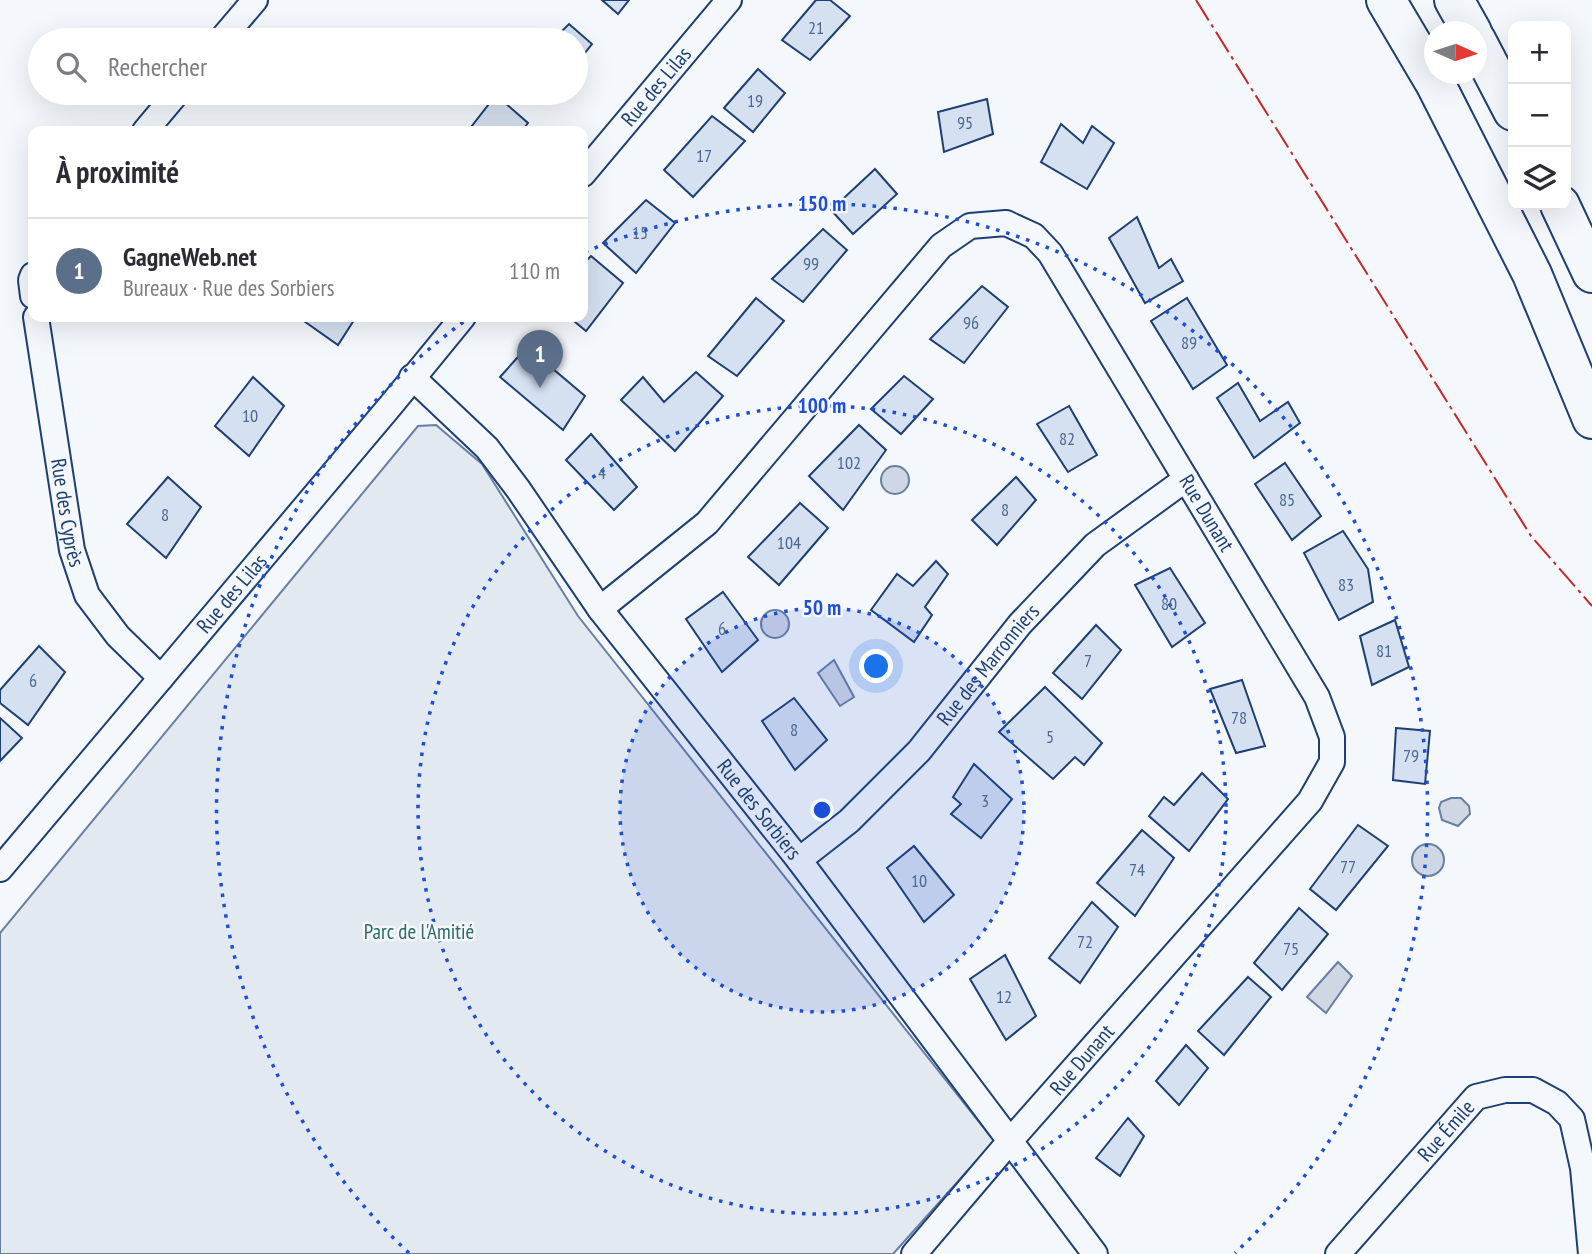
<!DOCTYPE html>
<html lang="fr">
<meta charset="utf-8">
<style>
:root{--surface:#fff;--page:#f7f7f7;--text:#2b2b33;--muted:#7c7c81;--line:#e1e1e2;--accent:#1a73e8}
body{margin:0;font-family:"PT Sans Narrow",sans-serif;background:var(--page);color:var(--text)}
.controls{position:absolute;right:21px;top:21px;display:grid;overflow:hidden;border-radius:14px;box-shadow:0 7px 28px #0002}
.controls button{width:63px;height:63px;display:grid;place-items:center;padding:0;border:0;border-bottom:2px solid var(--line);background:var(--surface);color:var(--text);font:35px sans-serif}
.compass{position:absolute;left:1424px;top:21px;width:63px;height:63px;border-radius:50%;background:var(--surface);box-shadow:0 7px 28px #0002;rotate:93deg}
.you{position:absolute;left:877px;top:667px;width:24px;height:24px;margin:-18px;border:5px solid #fff;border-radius:50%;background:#1a73e8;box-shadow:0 0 0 10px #1a73e833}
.badge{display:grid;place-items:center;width:46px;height:46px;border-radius:50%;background:var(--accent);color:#fff;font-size:23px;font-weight:700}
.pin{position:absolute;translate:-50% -58px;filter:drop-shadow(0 2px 4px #0008)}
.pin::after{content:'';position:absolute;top:37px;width:24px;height:21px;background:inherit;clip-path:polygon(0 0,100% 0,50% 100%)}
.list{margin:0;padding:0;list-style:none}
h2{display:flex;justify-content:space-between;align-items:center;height:91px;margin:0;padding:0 28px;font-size:30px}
h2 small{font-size:23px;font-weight:400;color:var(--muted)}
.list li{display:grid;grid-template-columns:46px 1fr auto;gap:21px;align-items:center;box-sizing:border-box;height:105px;padding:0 28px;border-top:2px solid var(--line)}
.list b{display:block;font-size:26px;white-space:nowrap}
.list p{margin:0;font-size:23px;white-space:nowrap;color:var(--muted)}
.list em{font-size:23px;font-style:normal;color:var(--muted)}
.icon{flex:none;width:38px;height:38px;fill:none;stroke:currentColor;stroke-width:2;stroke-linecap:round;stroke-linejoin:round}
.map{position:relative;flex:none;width:1592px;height:1254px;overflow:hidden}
.search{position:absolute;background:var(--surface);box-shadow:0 7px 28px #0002;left:28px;top:28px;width:560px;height:77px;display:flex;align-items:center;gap:18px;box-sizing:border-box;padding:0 24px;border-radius:38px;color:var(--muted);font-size:26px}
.panel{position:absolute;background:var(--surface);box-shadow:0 7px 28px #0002;left:28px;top:126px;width:560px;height:196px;border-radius:14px}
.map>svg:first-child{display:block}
</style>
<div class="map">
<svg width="1592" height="1254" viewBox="0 0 1592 1254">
<rect width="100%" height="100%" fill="#f4f7fb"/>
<!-- green -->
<polygon fill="#e3e9f0" stroke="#687fa3" stroke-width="2" points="436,425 482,464 578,616 994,1141 893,1254 0,1254 0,933 418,426"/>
<!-- water -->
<g fill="#cfd7e4" stroke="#687fa3" stroke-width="2">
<circle cx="895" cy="480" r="14"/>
<circle cx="775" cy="624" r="14"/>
<polygon points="834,660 854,697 840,706 818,673"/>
<polygon points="1451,798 1461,798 1469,806 1470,814 1458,826 1442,820 1439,808 1441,802"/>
<circle cx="1428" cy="860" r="16"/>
<polygon points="1338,962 1352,976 1326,1013 1307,997"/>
</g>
<!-- building -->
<g fill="#d5e0f0" stroke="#1d3f73" stroke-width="2">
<polygon points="602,0 629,0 618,14"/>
<polygon points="816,0 830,0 850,16 810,60 782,40"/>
<polygon points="569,24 592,44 576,64 576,40 553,40"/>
<polygon points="758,69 785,93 753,132 724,108"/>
<polygon points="496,95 528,123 522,131 468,131"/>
<polygon points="987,99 993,134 944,152 938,112"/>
<polygon points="712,116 745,141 693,197 664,170"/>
<polygon points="1061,124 1083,143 1092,126 1114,143 1087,189 1041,162"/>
<polygon points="875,169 897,194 853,234 831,210"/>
<polygon points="646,200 675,223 636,273 603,243"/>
<polygon points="1137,217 1159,268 1171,259 1183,281 1145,303 1109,238"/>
<polygon points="823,229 847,250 803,302 772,279"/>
<polygon points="591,256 623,283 586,331 569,317 583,317 583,264"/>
<polygon points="982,286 1008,307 964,363 930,339"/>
<polygon points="756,298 784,321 737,376 708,356"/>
<polygon points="1187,298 1227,365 1193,389 1151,321"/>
<polygon points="302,317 356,317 338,345 301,319"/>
<polygon points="527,347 585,396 563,430 500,377"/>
<polygon points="696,372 723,396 675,451 621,400 643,377 664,402"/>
<polygon points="904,376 933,399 901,434 871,409"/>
<polygon points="253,377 284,406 249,456 215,426"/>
<polygon points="1238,383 1260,421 1288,402 1300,423 1254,458 1217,398"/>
<polygon points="1069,406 1097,455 1068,472 1037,424"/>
<polygon points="859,425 886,450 843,510 809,476"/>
<polygon points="591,434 637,487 614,510 566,460"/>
<polygon points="1285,463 1321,516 1292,540 1255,484"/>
<polygon points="168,477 201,507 166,558 127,524"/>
<polygon points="1016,477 1036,500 997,545 972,520"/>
<polygon points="800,503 828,528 779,585 748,557"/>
<polygon points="1343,531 1368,569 1373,602 1339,620 1304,553"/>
<polygon points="936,561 948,574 925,607 932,615 914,642 871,610 897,574 913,586"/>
<polygon points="1170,568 1205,623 1172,647 1135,585"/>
<polygon points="723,592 758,640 722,672 686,619"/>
<polygon points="1395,620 1409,667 1372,685 1360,636"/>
<polygon points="1096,625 1121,650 1082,699 1053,673"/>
<polygon points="39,646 65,672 28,725 0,703 0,690"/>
<polygon points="1242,680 1265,746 1236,753 1210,689"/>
<polygon points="1045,687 1102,743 1084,765 1075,757 1053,779 999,732"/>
<polygon points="794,698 827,740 795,770 762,721"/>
<polygon points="0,718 22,738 0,761"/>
<polygon points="1396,728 1430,731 1425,784 1393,780"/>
<polygon points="974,764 1012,799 981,838 951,814 961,804 953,797"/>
<polygon points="1202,773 1228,799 1189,851 1149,816 1164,797 1174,805"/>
<polygon points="1358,825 1388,846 1336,910 1310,889"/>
<polygon points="1142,830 1174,858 1135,916 1097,883"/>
<polygon points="914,846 954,895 924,922 887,868"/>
<polygon points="1092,902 1118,927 1080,983 1049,958"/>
<polygon points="1299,908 1328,934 1282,990 1254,963"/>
<polygon points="1005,955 1036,1016 1006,1040 970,979"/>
<polygon points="1248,977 1271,997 1224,1055 1198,1031"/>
<polygon points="1186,1045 1208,1068 1179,1105 1156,1081"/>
<polygon points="1128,1118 1144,1136 1120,1176 1096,1158"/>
</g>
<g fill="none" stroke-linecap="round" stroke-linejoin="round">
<!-- street casing -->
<g stroke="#1d3f73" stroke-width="28">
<g id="street">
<polyline points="221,40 255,0"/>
<polyline points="145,131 177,93"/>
<path id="s1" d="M583,174l146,-174"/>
<polyline points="33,275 31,280 33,296"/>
<path id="s2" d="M36,317l36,233 15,45 31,41 43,42"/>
<path id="s3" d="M412,377l75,71 31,41 82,120 199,251 296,394"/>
<path id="s4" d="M600,609l107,-86 234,-277 29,-20 36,-3 28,13 16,17 267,444 15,40v25l-22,39 -300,340 -96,113"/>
<path id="s5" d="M799,860l50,-39 70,-70 101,-127 75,-79 91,-66"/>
<path id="s6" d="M0,869l391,-464 72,-88"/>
<path id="s7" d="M1338,1254l138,-157 29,-7h28l24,13 15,16 11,49 8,86"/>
</g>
</g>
<!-- primary casing -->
<g stroke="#1d3f73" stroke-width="42">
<g id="primary">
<polyline points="1386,0 1435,83 1532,274 1592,419"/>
<polyline points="1454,0 1472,32"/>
<polyline points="1476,40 1513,111"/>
<polyline points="1560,205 1592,273"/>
</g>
</g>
<!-- street -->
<use href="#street" stroke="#f4f7fb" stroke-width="24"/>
<!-- primary -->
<use href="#primary" stroke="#f4f7fb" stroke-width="38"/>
<!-- power -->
<polyline stroke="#c62828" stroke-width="2" stroke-dasharray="24 5 3.5 5" stroke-linecap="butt" points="1196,0 1531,536 1592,606"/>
</g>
<!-- distance rings -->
<circle cx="822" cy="810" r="202" fill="#1d4ed8" fill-opacity=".12"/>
<g fill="none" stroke="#1d4ed8" stroke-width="3.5" stroke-dasharray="3.5 7">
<circle cx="822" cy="810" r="202"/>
<circle cx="822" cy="810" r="404"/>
<path d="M409 1253A606 606 0 0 1 466 320M585 252A606 606 0 0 1 1235 1253"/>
</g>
<g text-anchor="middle" stroke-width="5" stroke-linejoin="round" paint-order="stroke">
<!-- number labels -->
<g font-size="18" fill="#4b6792">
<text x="816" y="34">21</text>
<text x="755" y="107">19</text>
<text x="965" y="129">95</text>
<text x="704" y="162">17</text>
<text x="640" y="239">15</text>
<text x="811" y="270">99</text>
<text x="971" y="329">96</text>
<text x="1189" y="349">89</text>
<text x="250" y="422">10</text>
<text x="1067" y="445">82</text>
<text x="849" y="469">102</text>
<text x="602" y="479">4</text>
<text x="1287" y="506">85</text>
<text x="1005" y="516">8</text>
<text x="165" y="521">8</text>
<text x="789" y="549">104</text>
<text x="1346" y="591">83</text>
<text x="1169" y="610">80</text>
<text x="722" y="635">6</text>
<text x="1384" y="657">81</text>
<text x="1088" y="667">7</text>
<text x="33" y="687">6</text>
<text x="1239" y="724">78</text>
<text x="794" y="736">8</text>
<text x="1050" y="743">5</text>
<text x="1411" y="762">79</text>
<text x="985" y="807">3</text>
<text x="1348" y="873">77</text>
<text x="1137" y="876">74</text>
<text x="919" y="887">10</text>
<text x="1085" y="948">72</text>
<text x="1291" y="955">75</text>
<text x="1004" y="1003">12</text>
</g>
<!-- street labels -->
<g font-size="21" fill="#1d3f73" stroke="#f4f7fb">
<text dy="7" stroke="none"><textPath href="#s1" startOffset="114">Rue des Lilas</textPath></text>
<text dy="7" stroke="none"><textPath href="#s2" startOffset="198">Rue des Cyprès</textPath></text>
<text dy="7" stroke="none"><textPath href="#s4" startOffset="929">Rue Dunant</textPath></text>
<text dy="7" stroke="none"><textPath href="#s6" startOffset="360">Rue des Lilas</textPath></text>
<text dy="7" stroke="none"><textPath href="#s5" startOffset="273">Rue des Marronniers</textPath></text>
<text dy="7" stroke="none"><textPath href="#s3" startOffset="556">Rue des Sorbiers</textPath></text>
<text transform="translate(1082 1060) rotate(-49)" y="7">Rue Dunant</text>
<text dy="7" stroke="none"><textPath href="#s7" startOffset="164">Rue Émile</textPath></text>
</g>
<!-- park labels -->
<g font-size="21" fill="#2c6c60" stroke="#f4f7fb">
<text x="419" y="939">Parc de l'Amitié</text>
</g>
</g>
<circle cx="822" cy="810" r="10" fill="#1d4ed8" stroke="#f4f7fb" stroke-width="3.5"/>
<g font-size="21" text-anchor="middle" font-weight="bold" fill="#1d4ed8" stroke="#f4f7fb" stroke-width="5" stroke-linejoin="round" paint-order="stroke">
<text x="822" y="211">150 m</text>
<text x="822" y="413">100 m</text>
<text x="822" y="615">50 m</text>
</g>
</svg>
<div class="controls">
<button>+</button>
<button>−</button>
<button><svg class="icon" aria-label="layers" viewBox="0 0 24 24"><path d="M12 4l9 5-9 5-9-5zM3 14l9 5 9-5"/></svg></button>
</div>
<svg class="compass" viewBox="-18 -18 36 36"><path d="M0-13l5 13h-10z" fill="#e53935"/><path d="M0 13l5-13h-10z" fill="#7c7c81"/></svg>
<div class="you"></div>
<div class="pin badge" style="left:540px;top:388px;background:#5c6f8a">1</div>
<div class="search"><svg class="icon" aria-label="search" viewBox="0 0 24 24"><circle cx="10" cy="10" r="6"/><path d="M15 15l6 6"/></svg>Rechercher</div>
<section class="panel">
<h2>À proximité<small></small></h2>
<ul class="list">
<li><span class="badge" style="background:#5c6f8a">1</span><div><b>GagneWeb.net</b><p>Bureaux · Rue des Sorbiers</p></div><em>110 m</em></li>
</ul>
</section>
</div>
